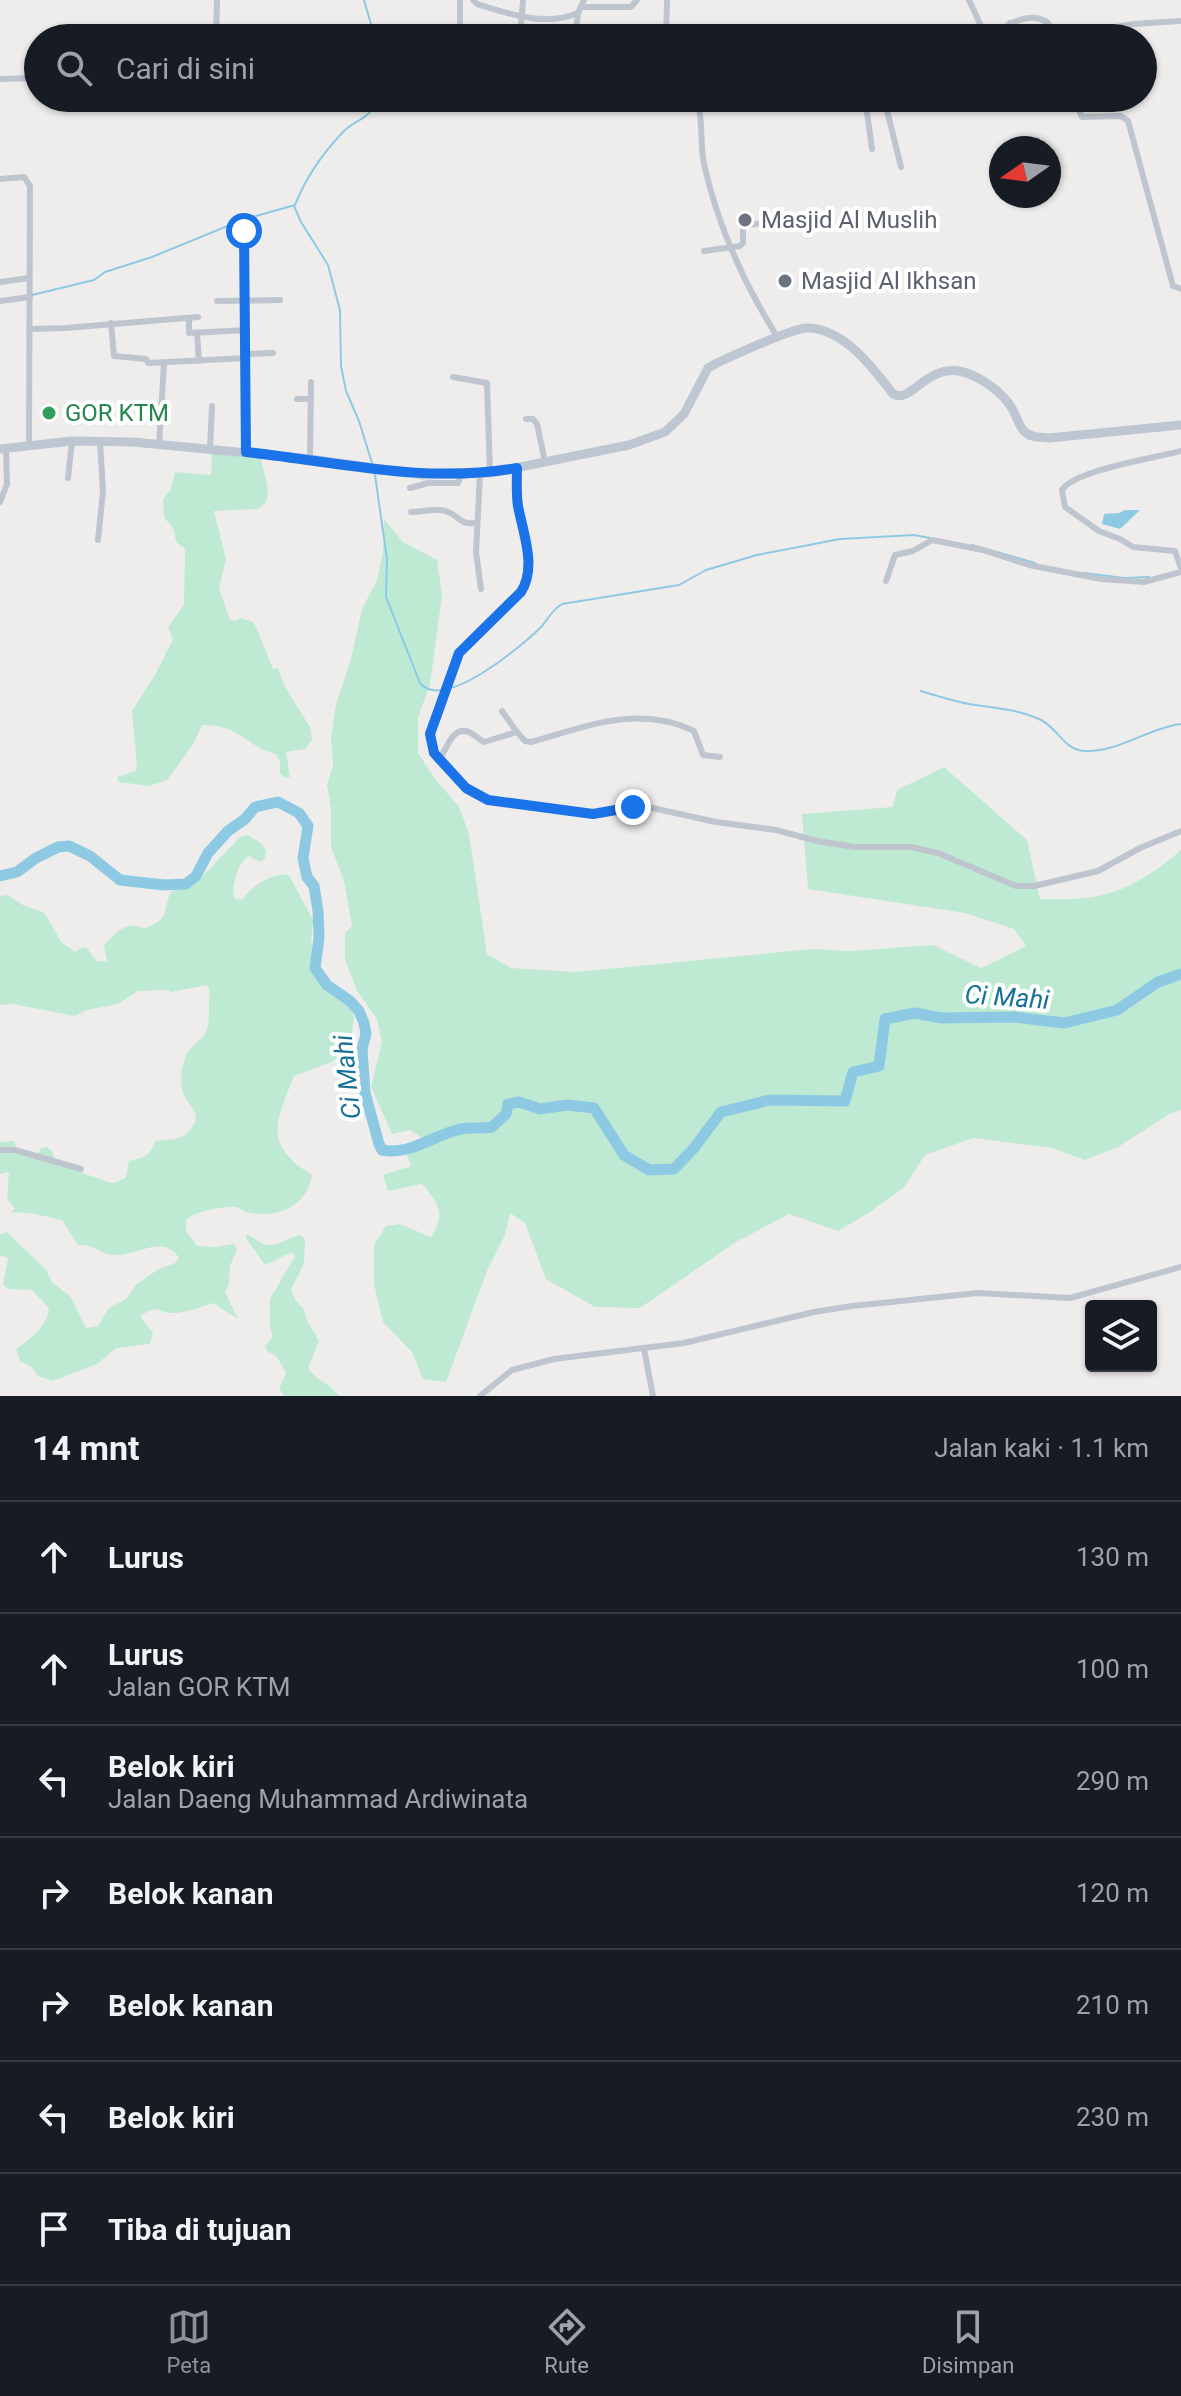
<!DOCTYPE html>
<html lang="id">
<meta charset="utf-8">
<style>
:root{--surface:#171b24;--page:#242831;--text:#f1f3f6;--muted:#9ea1a6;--line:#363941;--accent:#8c9099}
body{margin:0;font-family:Roboto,sans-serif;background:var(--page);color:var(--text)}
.controls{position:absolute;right:24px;bottom:24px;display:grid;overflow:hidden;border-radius:8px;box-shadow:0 2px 6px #0004}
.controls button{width:72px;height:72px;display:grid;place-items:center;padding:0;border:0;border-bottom:2px solid var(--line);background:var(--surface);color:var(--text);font:40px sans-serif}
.compass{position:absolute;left:989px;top:136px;width:72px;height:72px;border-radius:50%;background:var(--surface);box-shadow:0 2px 6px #0004;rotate:256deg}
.stop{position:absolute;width:24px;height:24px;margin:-18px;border:6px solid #1a73e8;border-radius:50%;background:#fff}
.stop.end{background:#1a73e8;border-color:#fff;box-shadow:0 2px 8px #0008}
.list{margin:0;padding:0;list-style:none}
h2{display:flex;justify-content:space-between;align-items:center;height:104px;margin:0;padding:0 32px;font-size:34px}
h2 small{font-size:26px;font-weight:400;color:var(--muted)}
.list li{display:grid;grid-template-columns:52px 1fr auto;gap:24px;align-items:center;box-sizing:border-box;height:112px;padding:0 32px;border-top:2px solid var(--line)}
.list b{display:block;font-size:30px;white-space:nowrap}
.list p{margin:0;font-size:26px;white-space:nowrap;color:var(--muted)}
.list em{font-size:26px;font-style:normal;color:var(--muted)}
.icon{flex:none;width:44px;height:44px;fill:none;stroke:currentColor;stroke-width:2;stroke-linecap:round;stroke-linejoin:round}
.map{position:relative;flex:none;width:1181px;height:1396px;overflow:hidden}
.search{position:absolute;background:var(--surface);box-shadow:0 2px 6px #0004;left:24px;right:24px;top:24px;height:88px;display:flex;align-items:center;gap:20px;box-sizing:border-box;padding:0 28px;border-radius:44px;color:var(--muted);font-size:30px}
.sheet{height:888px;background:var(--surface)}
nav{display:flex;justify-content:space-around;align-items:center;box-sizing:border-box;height:112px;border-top:2px solid var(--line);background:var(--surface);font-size:22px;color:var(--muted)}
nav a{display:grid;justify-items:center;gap:4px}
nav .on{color:var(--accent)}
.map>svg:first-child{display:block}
</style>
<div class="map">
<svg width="1181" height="1396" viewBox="0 0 1181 1396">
<rect width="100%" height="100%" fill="#efedec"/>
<!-- green -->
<g fill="#beead3">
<path d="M212,453l49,6c3,16 15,41 -3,50l-44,2 12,48 -7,29 11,32 5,1 5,-3 13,4 3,5 17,42 5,-1 6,17 26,42 2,13 -7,9 -19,3 4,25 -4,1 -6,-4v-12l-4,-8c-32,-8 -33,-29 -74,-29l-8,18 -27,37 -18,6 -30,-4 -2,-5 18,-6 2,-5 -5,-55 23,-36 18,-36 -5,-11 16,-24 1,-55 -9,-7 -2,-12 -10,-13 -1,-18 8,-10 4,-17 36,3z"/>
<path d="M384,519l19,23 34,18 5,35 -12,90 -12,32v36l18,27 23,27 10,27 18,120 24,14 65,4 236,-23 39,2 82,-6 48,23 45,-22 -12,-17 -49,-16 -157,-24 -6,-75 91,-7 4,-17 47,-23 83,73 13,59c63,3 93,-8 141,-49v260l-10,3 -53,34 -33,13 -33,-12 -79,-10 -48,17 -21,32 -34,25 -32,19 -49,-17 -53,28 -96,66 -45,-1 -49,-28 -21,-56 -15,-10 -5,22 -18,36 -41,111 -23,-3 -11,-27 -29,-30 -9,-38v-39l12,-19 14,-2 31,13c15,-24 8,-33 -9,-53l-34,7 -5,-16 28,-9 -5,-14 16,-14 -12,-8 -18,4 -21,-47 11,-45 -5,-23 -20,-28 -12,-32v-26l7,-7 -8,-45 -13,-34v-38l-4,-24 6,-19 -2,-29 5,-33 15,-45 11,-50 15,-29 6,-28z"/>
<path d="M248,835l14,9 4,7 -1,7 -5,4 -11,-6c-11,6 -18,30 -15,42l8,2c9,-14 31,-28 47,-25l24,45 -2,22 14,44 24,18 5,12 -3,25 -17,20 -40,15c-18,46 -32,68 18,99 -5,31 -33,43 -61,38 -6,-1 -13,-7 -18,-6 -14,0 -37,4 -47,13v11l11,15 18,1 19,-3 3,5 -7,17 -1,19 -4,7 13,27 -25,-16c-12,4 -25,9 -38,10 -19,1 -12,-11 -35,3l13,17 -3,11 -34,4 -19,16 -44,17 -15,-5 -7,-10 -11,-5 -4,-12c15,-11 31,-22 33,-41l-17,-18 -23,-1 -6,-4 5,-27 -8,-3v-20l7,-3 39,38 6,12 19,15 15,31 12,-2 10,-17 19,-11 9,-13 21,-15 18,-7 4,-5c-17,-27 -47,3 -71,-4 -11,-3 -17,-10 -30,-9l-16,-25c-13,-3 -40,-10 -52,-7l5,-4 -8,-10 2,-27 -9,2v-32l14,-1 4,13 10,3 9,-1 4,-8 6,-1 5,4 3,12 53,19 6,1 12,-5 3,-17c12,-2 23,-6 26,-20 11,-2 25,1 34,-10 16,-18 -1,-24 -6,-38 -3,-9 -2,-22 1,-31 8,-28 26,-13 25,-53 -1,-9 3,-16 -2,-24l-35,7 -5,-2 -29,1 -20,13 -31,6 -12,6 -62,-12 -13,1v-109l8,-1 15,10 22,8 16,29 14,10 7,-5 5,1 9,13 11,1 -3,-17c11,-12 25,-26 40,-16 29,-13 16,-14 27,-37l27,-11 42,-44z"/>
<path d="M246,1234c7,2 11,8 17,10 14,5 26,-8 38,-9l4,5 -1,23 -13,27 5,11 8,8 3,12 12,20 -11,27c8,13 22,15 31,28h-54l-6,-7 7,-16 -9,-16 -10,-6 -2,-5 8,-9 -3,-11v-27l25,-43 -3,-4 -27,13 -19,-27z"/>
</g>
<!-- water -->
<polygon fill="#8ec9e3" points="1125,510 1140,510 1120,529 1102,524 1104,514 1119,513"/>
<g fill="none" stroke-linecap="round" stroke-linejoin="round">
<!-- stream -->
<g stroke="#8ec9e3" stroke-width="2">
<polyline points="364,0 375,38"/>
<polyline points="294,206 301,222 328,265 340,310 341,366 346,391 359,421 372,463"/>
<path d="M256,216l39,-11c11,-28 27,-51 48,-73 13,-14 29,-12 33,-34"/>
<polyline points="32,295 94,280 105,272 152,257 242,220"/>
<path d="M375,475l12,84 -1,38 34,86c24,29 102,-37 121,-56 7,-8 11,-17 21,-23l117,-19 27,-15 51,-15 83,-16 74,-4 16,3"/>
<polyline points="972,545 1035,563"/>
<polyline points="1084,573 1124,578 1149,577"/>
<path d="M921,691c16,5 32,10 48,13 24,4 50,5 72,16 17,8 23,31 45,31 33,1 62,-23 95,-27"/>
</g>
<!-- river -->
<path stroke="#8ec9e3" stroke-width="11" d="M0,876l17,-4 19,-14 22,-11 11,-1 21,10 30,24 44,5 22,-1 10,-8 12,-23 20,-22 17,-12 10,-12 23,-5 21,11 9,13 -5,32 4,19 7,9 4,25 1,27 -4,30 12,17 23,16 9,10 5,12 2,11 -4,15 3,44 14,51 3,6c28,6 53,-16 79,-21 10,-2 21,0 31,-2l14,-13 2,-10 11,-2 21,7 27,-4 27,3 30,47 25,15 25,-1 20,-21 27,-36 49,-12 75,1 8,-29 26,-6 6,-47 30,-6 26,5 73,-1 50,6 53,-13 41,-28 23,-8"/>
<!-- street -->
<g stroke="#bec5ce" stroke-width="6">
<path d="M473,0l4,4c32,10 69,23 101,9l6,-13"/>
<polyline points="969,0 981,26 971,31 974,38"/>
<polyline points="582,7 631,7 637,0"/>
<polyline points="1010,23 1018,38"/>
<polyline points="216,38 217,0"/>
<polyline points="460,38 460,0"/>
<polyline points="520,38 523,0"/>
<polyline points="575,38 578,13"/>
<polyline points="666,38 667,0"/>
<path d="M988,38c17,-12 41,-29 60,-15l7,15"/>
<polyline points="1038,38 1053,31"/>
<polyline points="1056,38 1133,24 1181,21"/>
<polyline points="0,79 38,78"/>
<path d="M677,98l21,5c5,20 2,41 6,61 14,63 40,120 74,174"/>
<polyline points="865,98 872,149"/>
<polyline points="884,98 901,167"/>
<polyline points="1074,98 1082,117 1121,116 1128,121 1173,286 1181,289"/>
<polyline points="698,103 718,99 759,102 781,98"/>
<polyline points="0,179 24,177 30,186 29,445"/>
<polyline points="704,251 740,246 743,243 743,226 790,218"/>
<polyline points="0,282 29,278"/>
<polyline points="0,301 30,297"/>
<polyline points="217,301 280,300"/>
<polyline points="189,318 189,333 247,330"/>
<polyline points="111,323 114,356 146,359 148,363 247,358"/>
<polyline points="29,329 66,328 198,317"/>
<polyline points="197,333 199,361"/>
<polyline points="247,354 273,353"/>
<polyline points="453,377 487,383 490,473"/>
<polyline points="297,399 311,399"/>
<polyline points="526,419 533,419 537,424 545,462"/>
<polyline points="159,445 164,363"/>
<polyline points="210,449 212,406"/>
<path d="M1181,451c-26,7 -106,19 -119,39l3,17 34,24 21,8 13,8 42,4 6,17"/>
<polyline points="246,452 247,330 243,223 254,218"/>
<polyline points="310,459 311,382"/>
<path d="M517,468c0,13 -1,26 1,38 5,27 19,61 3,86l-62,61 -29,81 4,19 32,35 22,12 105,14 55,-7 68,15 60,8 41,11 37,6h57l27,6 78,33h18l64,-15 42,-23 41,-17"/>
<polyline points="480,474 476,552 481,589"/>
<polyline points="68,478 72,441"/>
<polyline points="410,488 428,483 458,483 461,475"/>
<polyline points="0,502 7,484 6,448"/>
<path d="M411,512c11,0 25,-4 35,-1 15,5 11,14 31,12"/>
<polyline points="98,540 103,491 100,442"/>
<polyline points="886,581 895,555 913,551 932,540 983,550 1029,565 1101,579 1144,582 1181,572"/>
<polyline points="502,711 517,732"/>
<path d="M439,758c9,-8 11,-29 27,-27 6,1 12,8 18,11l33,-10 8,9 6,1c54,-15 107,-38 163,-11l9,24 17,2"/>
<polyline points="0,1150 15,1150 81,1169"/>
<polyline points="644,1349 653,1396"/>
<polyline points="480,1396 512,1370 554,1359 684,1343 814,1312 852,1306 978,1293 1070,1298 1181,1267"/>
</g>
<!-- secondary -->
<path stroke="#bec6d2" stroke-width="9" d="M0,449l72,-8 61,1 177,17 114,16 66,-2 139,-28 36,-13 19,-18 24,-46 11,-6c18,-8 71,-33 87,-34 37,-1 68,41 87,66 18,10 32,-28 66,-23 20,4 44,21 54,39 4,7 6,17 12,22 6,6 16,5 24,6l132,-13"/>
</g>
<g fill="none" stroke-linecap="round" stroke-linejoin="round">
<!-- route -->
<path stroke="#1a73e8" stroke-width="10" d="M244,231l2,221c93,10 177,32 271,16 0,13 -1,26 1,38 5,27 19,61 3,86l-62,61 -29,81 4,19 32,35 22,12 105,14 40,-7"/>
</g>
<!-- markers -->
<g fill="#6b7280" stroke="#fff" stroke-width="3">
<circle cx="745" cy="220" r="8"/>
<circle cx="785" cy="281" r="8"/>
</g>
<circle fill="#2e9e5b" stroke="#fff" stroke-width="3" cx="49" cy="413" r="8"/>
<g text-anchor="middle" stroke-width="8" stroke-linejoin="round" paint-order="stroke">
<!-- worship labels -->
<g font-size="24" fill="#5b616d" stroke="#fff" text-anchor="start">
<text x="761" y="228">Masjid Al Muslih</text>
<text x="801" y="289">Masjid Al Ikhsan</text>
</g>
<!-- leisure labels -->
<g font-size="24" fill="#27864d" stroke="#fff" text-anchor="start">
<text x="65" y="421">GOR KTM</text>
</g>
<!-- water labels -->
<g font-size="26" font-style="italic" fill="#187199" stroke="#fff">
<text transform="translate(1007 997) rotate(4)" y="9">Ci Mahi</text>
<text transform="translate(347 1077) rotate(-96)" y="9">Ci Mahi</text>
</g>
</g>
</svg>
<div class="controls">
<button><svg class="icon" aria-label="layers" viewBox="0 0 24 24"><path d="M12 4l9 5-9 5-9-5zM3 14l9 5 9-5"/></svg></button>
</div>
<svg class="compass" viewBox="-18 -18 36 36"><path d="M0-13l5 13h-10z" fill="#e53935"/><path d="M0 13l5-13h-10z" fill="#9ea1a6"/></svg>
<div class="stop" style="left:244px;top:231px"></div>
<div class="stop end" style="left:633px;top:807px"></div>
<div class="search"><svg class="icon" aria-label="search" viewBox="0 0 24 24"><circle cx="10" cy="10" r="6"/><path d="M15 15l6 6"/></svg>Cari di sini</div>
</div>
<section class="sheet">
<h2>14 mnt<small>Jalan kaki · 1.1 km</small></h2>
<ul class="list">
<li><svg class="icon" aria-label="ahead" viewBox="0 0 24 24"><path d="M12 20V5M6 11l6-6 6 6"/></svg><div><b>Lurus</b></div><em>130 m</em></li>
<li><svg class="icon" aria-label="ahead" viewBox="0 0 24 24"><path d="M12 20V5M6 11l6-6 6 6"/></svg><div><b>Lurus</b><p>Jalan GOR KTM</p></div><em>100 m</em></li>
<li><svg class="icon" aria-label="left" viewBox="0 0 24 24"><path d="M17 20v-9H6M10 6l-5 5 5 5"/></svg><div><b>Belok kiri</b><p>Jalan Daeng Muhammad Ardiwinata</p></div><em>290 m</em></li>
<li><svg class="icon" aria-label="right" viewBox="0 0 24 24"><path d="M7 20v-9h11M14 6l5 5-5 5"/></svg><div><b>Belok kanan</b></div><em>120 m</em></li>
<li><svg class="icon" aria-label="right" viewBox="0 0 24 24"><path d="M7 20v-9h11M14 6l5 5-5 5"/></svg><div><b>Belok kanan</b></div><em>210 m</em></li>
<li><svg class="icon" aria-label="left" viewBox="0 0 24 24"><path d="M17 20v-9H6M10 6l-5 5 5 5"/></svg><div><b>Belok kiri</b></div><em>230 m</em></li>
<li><svg class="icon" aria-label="arrive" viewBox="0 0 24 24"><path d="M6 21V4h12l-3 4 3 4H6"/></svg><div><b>Tiba di tujuan</b></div></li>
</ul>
</section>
<nav>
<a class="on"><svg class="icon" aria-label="map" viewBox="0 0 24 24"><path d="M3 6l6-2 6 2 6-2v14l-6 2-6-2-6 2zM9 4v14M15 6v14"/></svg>Peta</a>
<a><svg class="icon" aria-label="directions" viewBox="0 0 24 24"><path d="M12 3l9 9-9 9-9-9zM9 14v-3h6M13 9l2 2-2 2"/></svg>Rute</a>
<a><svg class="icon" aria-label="saved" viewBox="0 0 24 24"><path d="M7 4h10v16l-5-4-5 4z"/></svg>Disimpan</a>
</nav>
